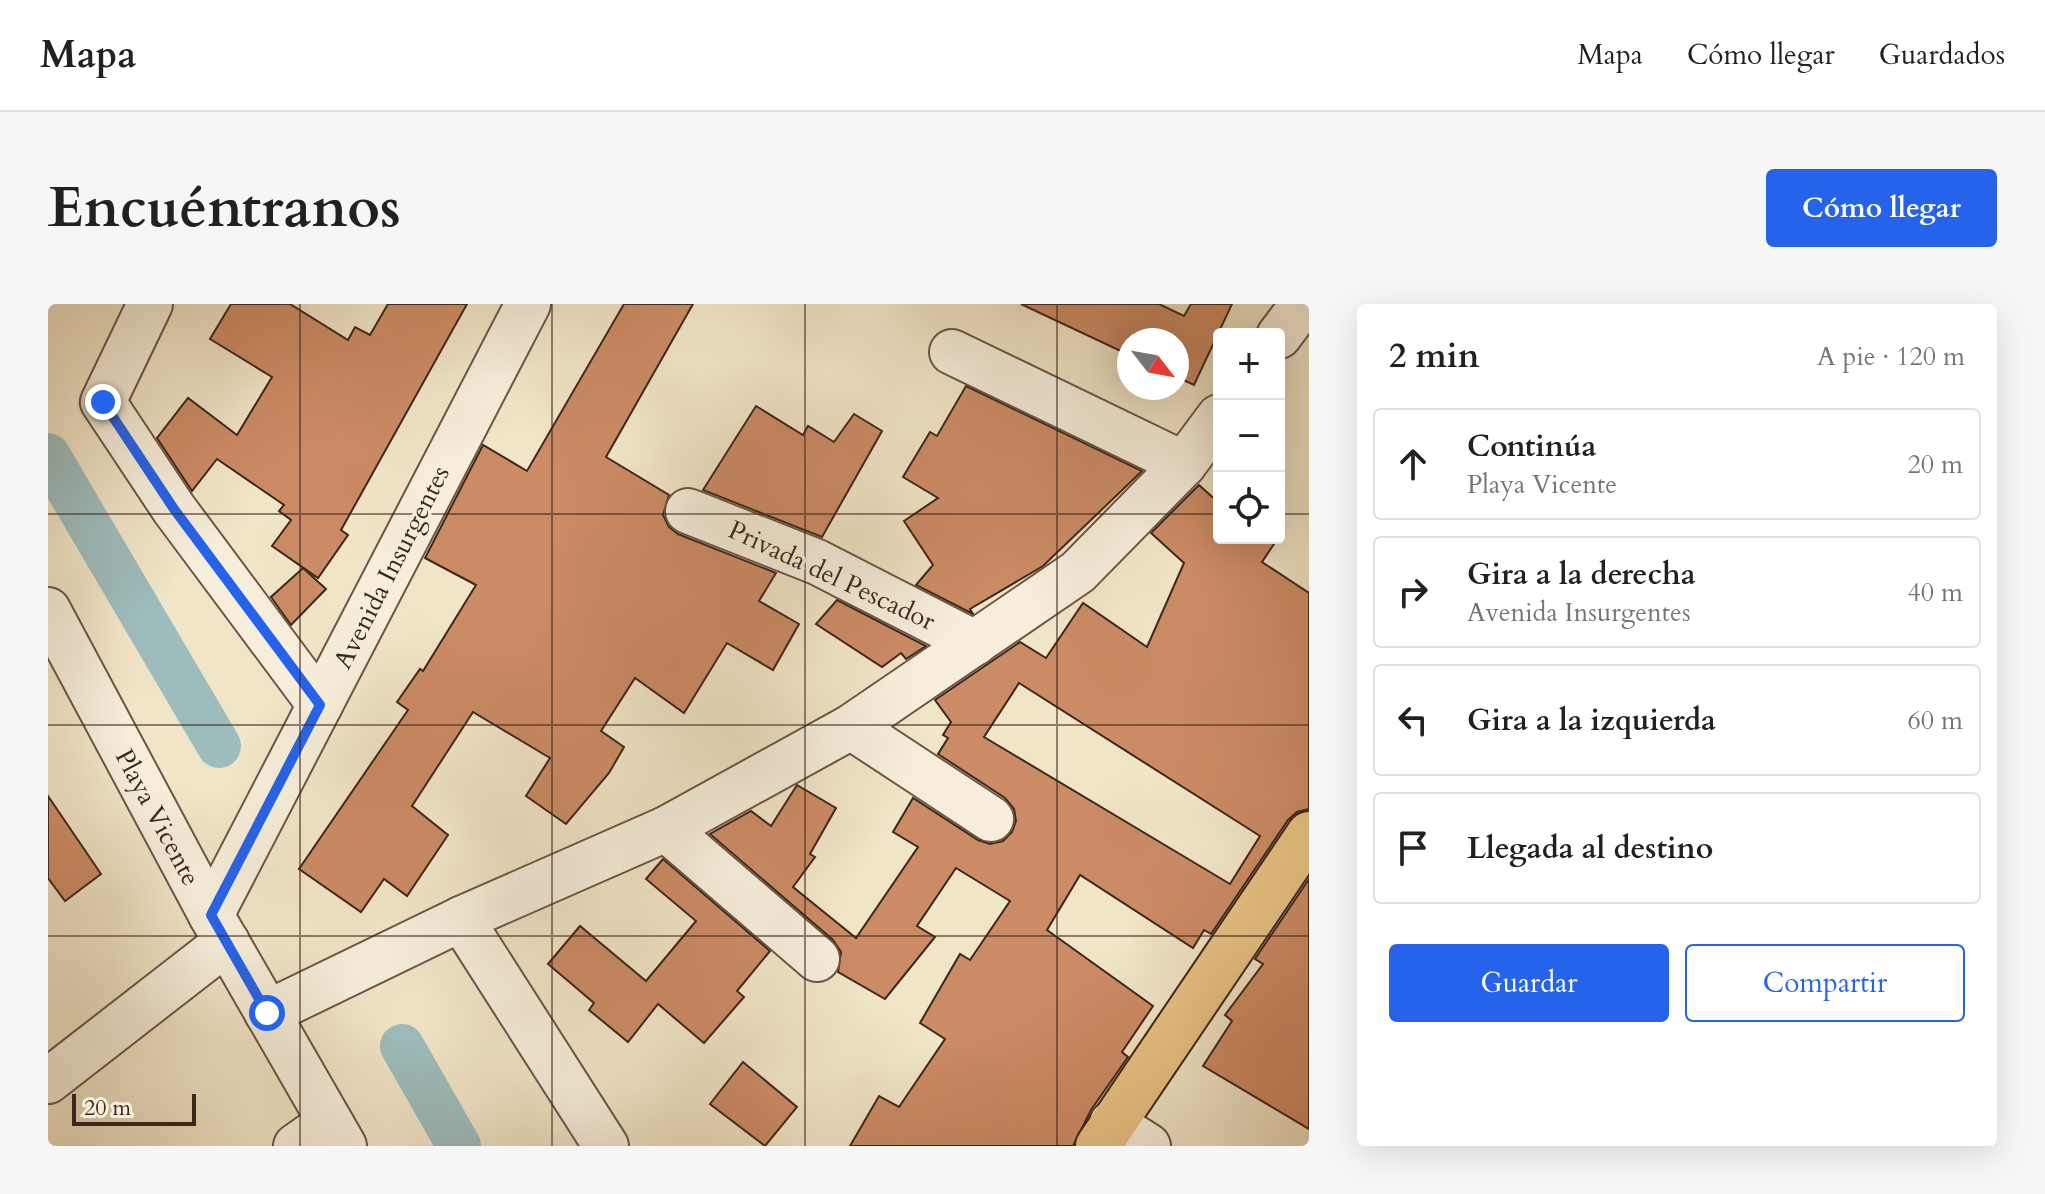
<!DOCTYPE html>
<html lang="es">
<meta charset="utf-8">
<style>
:root{--surface:#fff;--page:#f6f6f6;--text:#202124;--muted:#757577;--line:#e0e0e0;--accent:#2563eb}
body{margin:0;font-family:Cardo,serif;background:var(--page);color:var(--text)}
.controls{position:absolute;right:24px;top:24px;display:grid;overflow:hidden;border-radius:8px;box-shadow:0 8px 32px #0002}
.controls button{width:72px;height:72px;display:grid;place-items:center;padding:0;border:0;border-bottom:2px solid var(--line);background:var(--surface);color:var(--text);font:40px sans-serif}
.compass{position:absolute;left:1069px;top:24px;width:72px;height:72px;border-radius:50%;background:var(--surface);box-shadow:0 8px 32px #0002;rotate:121deg}
.scale{position:absolute;left:24px;bottom:20px;width:124px;box-sizing:border-box;padding-left:8px;border:4px solid #3d271a;border-top:0;font-size:22px;line-height:28px;white-space:nowrap;color:#3d271a;-webkit-text-stroke:6px #f6eedb;paint-order:stroke}
.stop{position:absolute;width:24px;height:24px;margin:-18px;border:6px solid #2563eb;border-radius:50%;background:#fff}
.stop.end{background:#2563eb;border-color:#fff;box-shadow:0 2px 8px #0008}
.list{margin:0;padding:0;list-style:none}
h2{display:flex;justify-content:space-between;align-items:center;height:104px;margin:0;padding:0 32px;font-size:34px}
h2 small{font-size:26px;font-weight:400;color:var(--muted)}
.list li{display:grid;grid-template-columns:52px 1fr auto;gap:24px;align-items:center;box-sizing:border-box;height:112px;margin:0 16px 16px;padding:0 16px;border:2px solid var(--line);border-radius:8px}
.list b{display:block;font-size:30px;white-space:nowrap}
.list p{margin:0;font-size:26px;white-space:nowrap;color:var(--muted)}
.list em{font-size:26px;font-style:normal;color:var(--muted)}
.actions{display:flex;gap:16px;padding:24px 32px}
.actions a{flex:1;padding:18px 0;border:2px solid var(--accent);border-radius:8px;text-align:center;font-size:28px;color:var(--accent)}
.actions .main{background:var(--accent);color:#fff}
.icon{flex:none;width:44px;height:44px;fill:none;stroke:currentColor;stroke-width:2;stroke-linecap:round;stroke-linejoin:round}
.map{position:relative;flex:none;width:1261px;height:842px;overflow:hidden;border-radius:8px}
header{display:flex;align-items:center;gap:48px;box-sizing:border-box;height:112px;padding:0 40px;background:var(--surface);border-bottom:2px solid var(--line)}
header strong{font-size:38px}
nav{display:flex;gap:44px;margin-inline-start:auto;font-size:28px}
.intro{display:flex;align-items:center;justify-content:space-between;box-sizing:border-box;height:192px;padding:0 48px}
h1{margin:0;font-size:56px}
.button{padding:20px 36px;border-radius:8px;background:var(--accent);color:#fff;font-size:28px;font-weight:700}
main{display:flex;gap:48px;padding:0 48px}
aside{flex:1;background:var(--surface);border-radius:8px;box-shadow:0 8px 32px #0002}
.map>svg:first-child{display:block}
</style>
<header>
<strong>Mapa</strong>
<nav><a>Mapa</a><a>Cómo llegar</a><a>Guardados</a></nav>
</header>
<div class="intro"><h1>Encuéntranos</h1><a class="button">Cómo llegar</a></div>
<main>
<div class="map">
<svg width="1261" height="842" viewBox="0 0 1261 842">
<rect width="100%" height="100%" fill="#f1e5c7"/>
<filter id="stains"><feTurbulence type="fractalNoise" baseFrequency=".0025" numOctaves="4"/><feColorMatrix values="0 0 0 0 .2 0 0 0 0 .09 0 0 0 0 .02 0 0 0 .5 -.17"/></filter>
<radialGradient id="worn" r=".72"><stop offset=".6" stop-color="#630" stop-opacity="0"/><stop offset="1" stop-color="#630" stop-opacity=".3"/></radialGradient>
<g fill="none" stroke-linecap="round" stroke-linejoin="round">
<!-- canal -->
<g stroke="#9dbdbd" stroke-width="44">
<polyline points="0,151 171,442"/>
<polyline points="354,742 411,842"/>
</g>
</g>
<!-- building -->
<g fill="#cb8b64" stroke="#3d271a" stroke-width="2" fill-rule="evenodd">
<polygon points="183,0 242,0 300,36 307,23 322,31 340,0 419,0 293,226 300,231 270,274 224,242 243,216 231,207 236,201 169,155 144,187 109,134 140,94 189,131 224,73 162,35"/>
<polygon points="576,0 645,0 558,153 621,191 615,211 621,223 630,230 728,269 711,297 751,320 725,366 679,339 636,409 587,374 553,427 576,443 561,469 518,520 478,492 502,454 425,408 364,502 400,531 359,592 336,575 313,608 251,565 360,406 349,398 372,365 375,367 428,281 377,254 435,141 479,167"/>
<polygon points="973,0 1111,0 1136,12 1143,0 1184,0 1146,81 1129,73 1129,36 1081,36 1081,51"/>
<polygon points="918,82 1094,167 995,262 922,305 925,310 868,281 885,261 856,217 890,194 855,173 882,128 889,132"/>
<polygon points="708,102 755,131 760,122 786,138 806,110 834,127 774,233 655,186"/>
<path d="M1151,181l20,18v35h59l-16,24 47,31v216l-12,3 -9,8 -77,114 -7,-4 -11,18 -113,-73 -33,55 106,76 -31,46 6,5 -37,53 -18,36h-223l29,-50 20,11 46,-68 -25,-16 40,-69 10,6 40,-59 -54,-33 -39,58 18,11 -50,62 -47,-27 3,-20 -8,-12 -123,-106 41,-23 20,15 26,-41 39,23 -26,46 5,3 -22,30 63,51 62,-91 -25,-15 20,-34 65,42 12,4 13,-3 9,-9 4,-11 -2,-12 -9,-11 -67,-44 10,-16 -5,-3 8,-13 -16,-22 85,-58 26,16 37,-55 64,44 37,-84 -33,-30zM971,379l241,153 -30,48 -246,-147z"/>
<polygon points="255,264 278,285 243,321 223,293"/>
<polygon points="789,296 878,342 858,355 853,349 834,363 768,320"/>
<polygon points="0,492 53,570 17,597 0,574"/>
<polygon points="615,555 722,647 689,687 696,693 656,739 610,700 580,738 541,706 546,699 500,660 532,622 598,677 648,617 598,575"/>
<polygon points="1261,575 1261,825 1155,762 1184,717 1177,711 1215,660 1207,655"/>
<polygon points="695,758 749,803 717,842 662,800"/>
</g>
<g fill="none" stroke-linecap="round" stroke-linejoin="round">
<!-- minor casing -->
<g stroke="#6a5645" stroke-width="48">
<g id="minor">
<polyline points="102,0 55,98 126,205 272,401"/>
<polyline points="1231,32 1255,0"/>
<polyline points="904,48 1136,160"/>
<polyline points="640,207 769,258 927,339"/>
<polyline points="0,306 163,611 296,842"/>
<polyline points="803,423 943,515"/>
<polyline points="618,525 769,655"/>
<polyline points="163,611 480,0"/>
<polyline points="413,615 558,842"/>
<polyline points="219,709 413,615 618,525 803,423 1030,268 1136,160 1171,113"/>
<polyline points="0,777 179,638"/>
<polyline points="1064,819 1100,842"/>
<polyline points="248,842 282,818"/>
</g>
</g>
<!-- major casing -->
<g stroke="#3d271a" stroke-width="48">
<polyline id="major" points="1050,842 1261,530"/>
</g>
<!-- minor -->
<use href="#minor" stroke="#f6eedb" stroke-width="44"/>
<!-- major -->
<use href="#major" stroke="#e8c284" stroke-width="44"/>
</g>
<g fill="none" stroke-linecap="round" stroke-linejoin="round">
<!-- route -->
<polyline stroke="#2563eb" stroke-width="10" points="55,98 126,205 272,401 163,611 219,709"/>
</g>
<!-- grid -->
<path fill="none" stroke="#3d271a" stroke-width="2" stroke-opacity="0.55" d="M252,0v842M504,0v842M757,0v842M1009,0v842M0,210h1171M1231,210h30M0,421h1261M0,632h1261"/>
<g text-anchor="middle" stroke-width="7" stroke-linejoin="round" paint-order="stroke">
<!-- street labels -->
<g font-size="26" fill="#3d271a" stroke="#f6eedb">
<text transform="translate(343 263) rotate(-63)" y="9">Avenida Insurgentes</text>
<text transform="translate(784 271) rotate(25)" y="9">Privada del Pescador</text>
<text transform="translate(110 513) rotate(62)" y="9">Playa Vicente</text>
</g>
</g>
<rect width="100%" height="100%" filter="url(#stains)"/>
<rect width="100%" height="100%" fill="url(#worn)"/>
</svg>
<div class="controls">
<button>+</button>
<button>−</button>
<button><svg class="icon" aria-label="locate" viewBox="0 0 24 24"><circle cx="12" cy="12" r="6"/><path d="M12 2v4M12 18v4M2 12h4M18 12h4"/></svg></button>
</div>
<svg class="compass" viewBox="-18 -18 36 36"><path d="M0-13l5 13h-10z" fill="#e53935"/><path d="M0 13l5-13h-10z" fill="#757577"/></svg>
<div class="scale">20 m</div>
<div class="stop" style="left:219px;top:709px"></div>
<div class="stop end" style="left:55px;top:98px"></div>
</div>
<aside>
<h2>2 min<small>A pie · 120 m</small></h2>
<ul class="list">
<li><svg class="icon" aria-label="ahead" viewBox="0 0 24 24"><path d="M12 20V5M6 11l6-6 6 6"/></svg><div><b>Continúa</b><p>Playa Vicente</p></div><em>20 m</em></li>
<li><svg class="icon" aria-label="right" viewBox="0 0 24 24"><path d="M7 20v-9h11M14 6l5 5-5 5"/></svg><div><b>Gira a la derecha</b><p>Avenida Insurgentes</p></div><em>40 m</em></li>
<li><svg class="icon" aria-label="left" viewBox="0 0 24 24"><path d="M17 20v-9H6M10 6l-5 5 5 5"/></svg><div><b>Gira a la izquierda</b></div><em>60 m</em></li>
<li><svg class="icon" aria-label="arrive" viewBox="0 0 24 24"><path d="M6 21V4h12l-3 4 3 4H6"/></svg><div><b>Llegada al destino</b></div></li>
</ul>
<div class="actions"><a class="main">Guardar</a><a>Compartir</a></div>
</aside>
</main>
